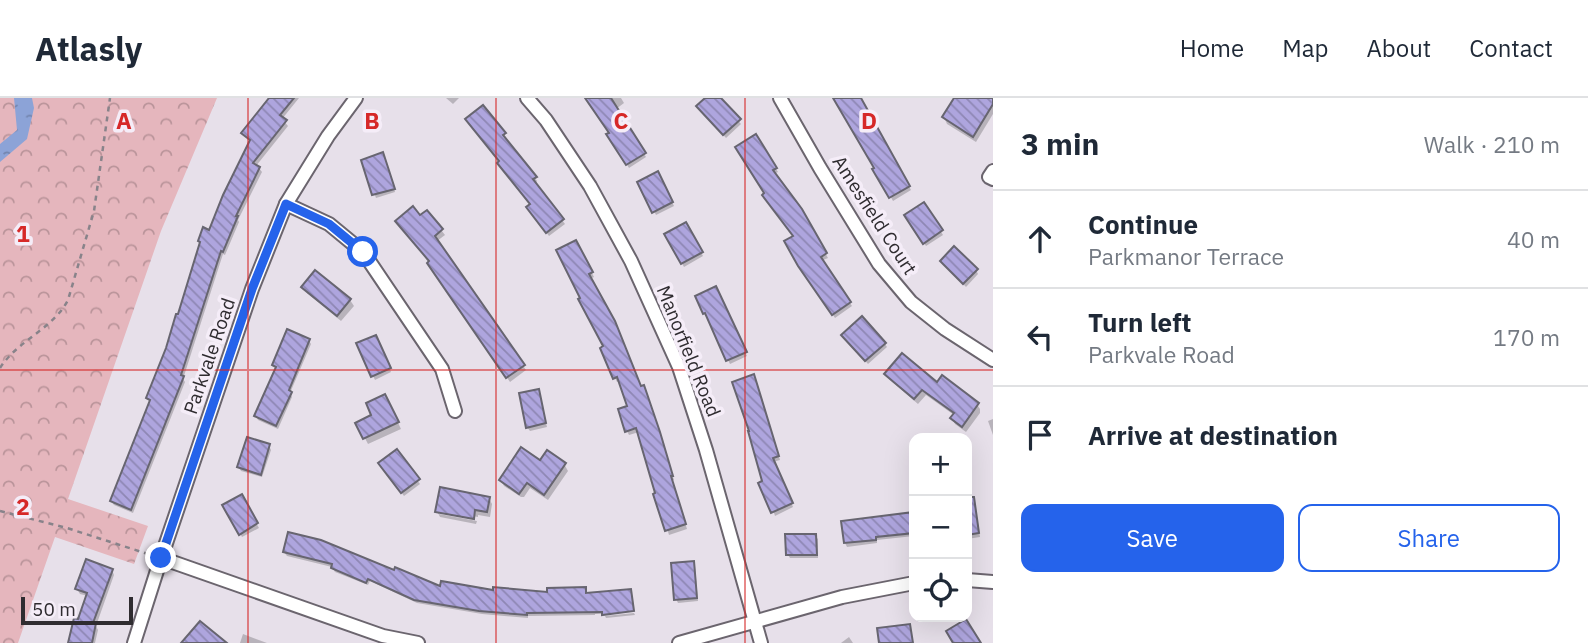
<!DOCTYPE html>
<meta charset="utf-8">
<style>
:root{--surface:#fff;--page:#f2f2f3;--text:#1f2937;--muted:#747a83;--line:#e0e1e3;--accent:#2563eb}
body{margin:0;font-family:"IBM Plex Sans",sans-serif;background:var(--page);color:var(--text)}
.controls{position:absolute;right:21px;bottom:21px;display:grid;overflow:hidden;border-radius:14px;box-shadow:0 7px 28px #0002}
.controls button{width:63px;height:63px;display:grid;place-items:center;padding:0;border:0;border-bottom:2px solid var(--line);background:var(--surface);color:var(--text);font:35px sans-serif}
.scale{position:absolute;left:21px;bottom:18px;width:112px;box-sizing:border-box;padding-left:7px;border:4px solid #2f2c30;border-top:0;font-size:19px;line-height:24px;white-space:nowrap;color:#2f2c30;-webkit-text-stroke:5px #f5edf8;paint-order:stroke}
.stop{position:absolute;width:21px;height:21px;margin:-16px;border:5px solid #2563eb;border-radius:50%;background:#fff}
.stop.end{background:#2563eb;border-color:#fff;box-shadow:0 2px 7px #0008}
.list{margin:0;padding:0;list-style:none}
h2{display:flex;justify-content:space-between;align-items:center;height:91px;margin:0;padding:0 28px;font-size:30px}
h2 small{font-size:23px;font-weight:400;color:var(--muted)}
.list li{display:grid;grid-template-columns:46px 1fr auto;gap:21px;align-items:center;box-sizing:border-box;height:98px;padding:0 28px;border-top:2px solid var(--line)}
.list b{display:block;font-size:26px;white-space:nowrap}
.list p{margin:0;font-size:23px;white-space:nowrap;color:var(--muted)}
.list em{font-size:23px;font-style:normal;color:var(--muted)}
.actions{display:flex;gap:14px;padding:21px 28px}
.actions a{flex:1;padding:16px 0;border:2px solid var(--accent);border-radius:14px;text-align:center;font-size:24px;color:var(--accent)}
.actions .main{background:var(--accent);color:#fff}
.icon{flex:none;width:38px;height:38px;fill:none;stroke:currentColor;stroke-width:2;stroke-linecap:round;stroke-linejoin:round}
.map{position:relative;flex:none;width:993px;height:545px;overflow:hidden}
header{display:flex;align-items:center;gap:42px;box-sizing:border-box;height:98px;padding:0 35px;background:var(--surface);border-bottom:2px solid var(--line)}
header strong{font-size:33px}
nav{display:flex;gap:38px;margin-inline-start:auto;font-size:24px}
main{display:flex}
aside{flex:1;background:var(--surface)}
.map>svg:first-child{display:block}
</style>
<header>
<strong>Atlasly</strong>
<nav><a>Home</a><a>Map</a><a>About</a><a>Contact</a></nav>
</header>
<main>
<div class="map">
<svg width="993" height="545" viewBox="0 0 993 545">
<defs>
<pattern id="park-crowns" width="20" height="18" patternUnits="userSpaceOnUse" patternTransform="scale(1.75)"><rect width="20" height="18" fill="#e5b6bd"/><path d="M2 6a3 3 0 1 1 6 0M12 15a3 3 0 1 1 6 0" fill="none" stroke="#ba949a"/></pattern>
<pattern id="water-ripples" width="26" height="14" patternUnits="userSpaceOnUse" patternTransform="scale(1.75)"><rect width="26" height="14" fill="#8ca3d7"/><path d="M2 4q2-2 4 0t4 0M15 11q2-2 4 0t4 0" fill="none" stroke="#7385af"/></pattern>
<pattern id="building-back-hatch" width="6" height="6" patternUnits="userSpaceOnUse" patternTransform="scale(1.75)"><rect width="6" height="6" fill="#aea5de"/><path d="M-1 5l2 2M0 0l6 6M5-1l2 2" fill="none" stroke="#8e87b4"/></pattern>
</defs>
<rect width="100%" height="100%" fill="#e7e0ea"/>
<!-- park -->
<polygon fill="url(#park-crowns)" points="0,0 217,0 161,133 68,401 148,428 134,466 55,439 18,545 0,545"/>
<!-- water -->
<polygon fill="url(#water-ripples)" points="14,0 32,0 34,10 27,41 0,64 0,46 17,32"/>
<!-- shadow -->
<g fill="#0003">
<polygon points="272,0 299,0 282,21 288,28 256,68 259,70 262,74 238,122 239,124 225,157 223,156 183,281 185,284 133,415 114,407 111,403 150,304 148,300 210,134 251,44 243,35"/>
<polygon points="446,0 459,0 453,6"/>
<polygon points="587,0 621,0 624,5 616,11 646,59 629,70 609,37 611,35"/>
<polygon points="708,0 719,0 741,26 726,40 701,12"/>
<polygon points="835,0 858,0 911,92 893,103 851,27"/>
<polygon points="956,0 993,0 993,16 976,44 947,26 944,19"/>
<polygon points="470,25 504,36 506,40 504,42 535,80 537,83 535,86 565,126 549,138 530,113 532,107 501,64"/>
<polygon points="755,39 778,74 774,76 801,112 828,160 821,163 852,208 835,220 803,172 795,139"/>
<polygon points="385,60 395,94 376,100 363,63"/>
<polygon points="658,75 674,108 656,117 639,84"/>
<polygon points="924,107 943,137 926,148 906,118"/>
<polygon points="427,114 445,137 437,143 526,272 510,284 432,169 420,119"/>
<polygon points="685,126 703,158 684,169 666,136"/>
<polygon points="576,144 594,179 590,181 661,340 674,382 672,383 687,431 669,437 639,334 629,337 627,333 629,309 620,283 617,284 615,280 606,249 582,201"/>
<polygon points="942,163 976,172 978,176 966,189"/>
<polygon points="304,189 350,202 354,208 341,223 307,195"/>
<polygon points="715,191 747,258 730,266 697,199"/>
<polygon points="846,241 885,246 887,249 868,266"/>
<polygon points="377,242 391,274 375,282 373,278"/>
<polygon points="309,243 311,246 290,295 292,299 278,331 258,322 256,318 276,270 274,267"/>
<polygon points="886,276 937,287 976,305 980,311 980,315 966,334 955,326 952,320 954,317 926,297 918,306 890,282"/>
<polygon points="755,282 780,362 773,364 793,409 775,418 764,384"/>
<polygon points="538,293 547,329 530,333 527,329"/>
<polygon points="388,304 401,331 368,346 357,325 373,318"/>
<polygon points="993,321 993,337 988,323"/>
<polygon points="269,348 271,352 262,379 241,373 239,369"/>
<polygon points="396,354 420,386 404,398 382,369"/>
<polygon points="541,364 564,366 568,373 548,402 530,390 524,399 521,399 504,388 501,382"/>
<polygon points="441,391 489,400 492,406 490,419 478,417 478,419 439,412 439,416 477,423 476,426 440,419 437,413"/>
<polygon points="241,399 259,430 242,439 224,408"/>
<polygon points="975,414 977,418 980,439 967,441 967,415"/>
<polygon points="914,416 914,438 877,442 877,445 847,449 845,445 843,425"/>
<polygon points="815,438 818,441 818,460 790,460 788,457"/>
<polygon points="284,454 441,491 548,496 585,491 587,495 630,493 632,496 634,512 595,516 595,517 528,518 528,520 482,516 417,505 370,483 368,487 335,474 332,469 287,458"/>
<polygon points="693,465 695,468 698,503 678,505 676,501"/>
<polygon points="112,472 114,477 96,528 98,532 95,545 70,545 88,498 80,496 77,491"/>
<polygon points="634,515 635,517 606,520 605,518"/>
<polygon points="243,536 267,545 240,545"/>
<polygon points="849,539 853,545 841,545"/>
</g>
<!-- building -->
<g fill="url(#building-back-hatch)" stroke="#676570" stroke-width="2">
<polygon points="269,0 294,0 280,17 287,22 253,65 260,69 236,118 238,118 223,154 221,153 181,277 184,278 131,412 110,403 150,302 146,300 166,250 176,216 178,216 200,144 198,143 203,129 209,132 223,97 250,42 241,35"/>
<polygon points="585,0 611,0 646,55 626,67 606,36 609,35"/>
<polygon points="705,0 721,0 741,21 723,37 696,8"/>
<polygon points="833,0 861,0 910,88 889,100 872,71 874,70"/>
<polygon points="954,0 993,0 993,6 973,39 942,19"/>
<polygon points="483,7 506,35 503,37 537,79 533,81 564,121 546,135 526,109 530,106 497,65 499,63 465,21"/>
<polygon points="756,36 777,70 773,72 802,111 827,155 821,159 851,204 832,217 798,168 784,143 793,138 762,97 764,95 735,49"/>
<polygon points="383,54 395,91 372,97 361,62"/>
<polygon points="658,73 673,104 652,115 637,84"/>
<polygon points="924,104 943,132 923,146 904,117"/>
<polygon points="413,108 420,117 427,112 443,131 435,138 525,267 506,280 427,165 429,163 395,123"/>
<polygon points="686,124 703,154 681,166 664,136"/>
<polygon points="576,142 593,174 589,176 615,223 641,288 644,287 660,334 673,378 671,378 686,426 665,433 653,396 655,395 636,330 625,334 618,311 627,308 617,279 613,281 600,250 603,248 578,201 580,200 556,152"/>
<polygon points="954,148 978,171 963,186 940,163"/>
<polygon points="315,172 351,201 337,218 301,189"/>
<polygon points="716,188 747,254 726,263 705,215 703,216 695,198"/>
<polygon points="862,218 886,245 865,263 841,237"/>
<polygon points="287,231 310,241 289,292 292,294 276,328 254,318 276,269 272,267"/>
<polygon points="376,237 391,270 371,279 356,245"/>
<polygon points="902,255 937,284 942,277 979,305 962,329 950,320 954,315 922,292 914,301 884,276"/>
<polygon points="754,276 779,358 773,360 793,405 771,415 758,385 762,383 748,333 749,333 732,284"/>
<polygon points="539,291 546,325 526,330 519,295"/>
<polygon points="385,296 399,324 363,341 355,325 371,317 366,305"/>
<polygon points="247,339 270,346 261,377 237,369"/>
<polygon points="521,349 540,362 547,352 566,365 544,397 527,385 519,396 499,382"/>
<polygon points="397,351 420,381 401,395 378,365"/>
<polygon points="440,389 490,399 487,414 475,412 474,421 435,414"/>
<polygon points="242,396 258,425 239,437 222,407"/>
<polygon points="967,399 974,399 979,435 967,437"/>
<polygon points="914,414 914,435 876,439 876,442 844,445 841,423"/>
<polygon points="288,434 321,442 394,472 395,469 440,488 441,483 493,492 493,489 547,494 547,490 586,489 586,495 631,491 634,513 602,517 602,514 527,515 527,517 479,513 414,502 368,481 366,485 331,470 332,466 283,454"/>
<polygon points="785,436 816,436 817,457 786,457"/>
<polygon points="86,461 113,471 93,525 96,525 92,545 68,545 74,520 78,521 87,495 75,491"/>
<polygon points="694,463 697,500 674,502 671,465"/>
<polygon points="966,521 981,545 953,545 946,533"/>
<polygon points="200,523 227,545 181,545"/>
<polygon points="910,526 913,545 879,545 877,530"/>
</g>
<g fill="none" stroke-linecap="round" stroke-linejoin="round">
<!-- minor casing -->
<g stroke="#6b656e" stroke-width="16">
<g id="minor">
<polyline points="527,0 546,22 590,88 631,163 679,269 706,352 761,545"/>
<polyline points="780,0 820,70 879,166 911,204 945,231 993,262"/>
<polyline points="993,73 989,79 993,81"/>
<polyline points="286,106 329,126 363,154 442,271 455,313"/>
<polyline points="161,460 383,538 418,545"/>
<polyline points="967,482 993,484"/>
<polyline points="134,545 161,460 252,191 286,106 328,38 356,0"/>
<polyline points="679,545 842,499 914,485"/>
</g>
</g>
<!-- path -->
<g stroke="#88838a" stroke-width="2.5" stroke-dasharray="5 5" stroke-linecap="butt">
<path d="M0,270c18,-28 53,-39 68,-68l26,-89 16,-113"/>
<polyline points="0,413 67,430 148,456"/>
</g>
<!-- minor -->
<use href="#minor" stroke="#fff" stroke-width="12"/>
</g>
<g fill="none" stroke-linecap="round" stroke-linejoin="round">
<!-- route -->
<polyline stroke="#2563eb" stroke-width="9" points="161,460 252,191 286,106 329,126 363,154"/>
</g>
<!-- grid -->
<path fill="none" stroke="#d62828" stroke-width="2" stroke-opacity="0.55" d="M248,0v545M496,0v545M745,0v545M0,272h993"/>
<g text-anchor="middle" stroke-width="7" stroke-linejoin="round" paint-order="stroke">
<!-- street labels -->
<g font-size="19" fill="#2f2c30" stroke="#f5edf8">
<text transform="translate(875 117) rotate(57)" y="7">Amesfield Court</text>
<text transform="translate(689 253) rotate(68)" y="7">Manorfield Road</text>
<text transform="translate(209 258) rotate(-71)" y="7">Parkvale Road</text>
</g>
</g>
<g font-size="23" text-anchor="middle" font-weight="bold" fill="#d62828" stroke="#f5edf8" stroke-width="7" stroke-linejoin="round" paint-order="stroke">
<text x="124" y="31">A</text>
<text x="372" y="31">B</text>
<text x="621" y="31">C</text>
<text x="869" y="31">D</text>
<text x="23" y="144">1</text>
<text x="23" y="417">2</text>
</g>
</svg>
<div class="controls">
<button>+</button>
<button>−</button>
<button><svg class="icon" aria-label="locate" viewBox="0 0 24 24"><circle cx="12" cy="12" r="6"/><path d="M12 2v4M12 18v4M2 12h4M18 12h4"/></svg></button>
</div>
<div class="scale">50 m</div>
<div class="stop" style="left:363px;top:154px"></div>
<div class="stop end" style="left:161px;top:460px"></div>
</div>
<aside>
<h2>3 min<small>Walk · 210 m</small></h2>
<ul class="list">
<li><svg class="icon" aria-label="ahead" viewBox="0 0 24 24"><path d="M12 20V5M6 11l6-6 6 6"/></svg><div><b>Continue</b><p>Parkmanor Terrace</p></div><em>40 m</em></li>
<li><svg class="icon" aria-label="left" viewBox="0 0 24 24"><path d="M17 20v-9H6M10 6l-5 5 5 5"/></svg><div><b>Turn left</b><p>Parkvale Road</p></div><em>170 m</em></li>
<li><svg class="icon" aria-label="arrive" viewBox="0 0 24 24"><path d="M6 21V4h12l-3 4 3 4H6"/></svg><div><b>Arrive at destination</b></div></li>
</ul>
<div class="actions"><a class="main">Save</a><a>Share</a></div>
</aside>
</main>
